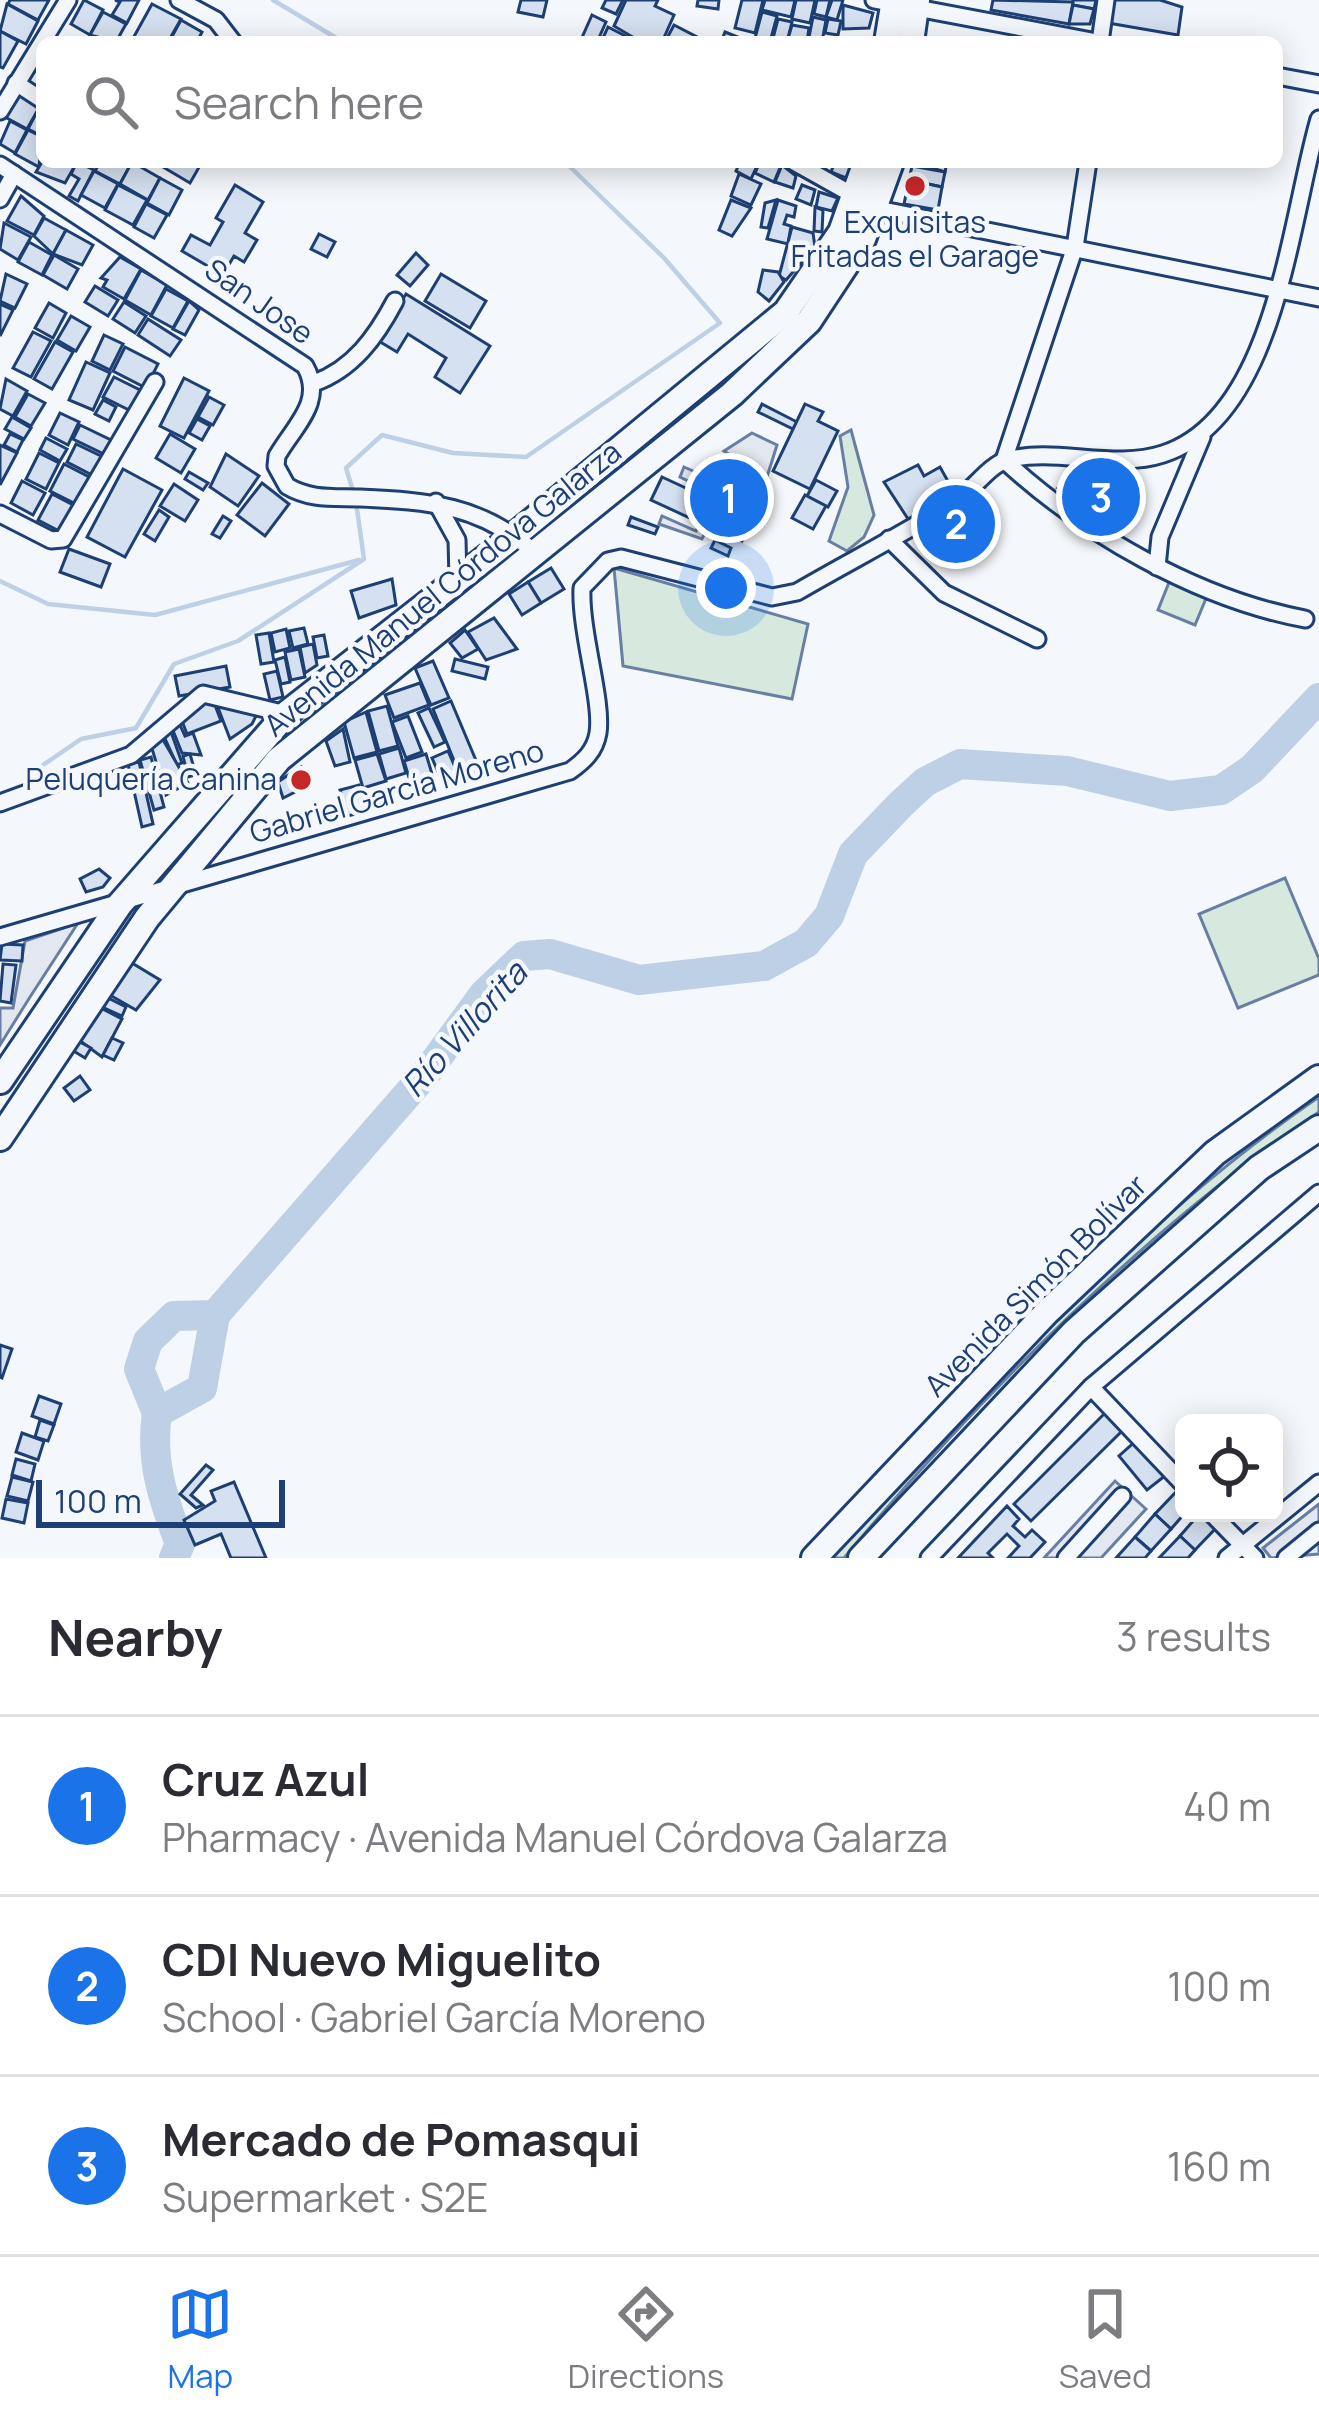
<!DOCTYPE html>
<meta charset="utf-8">
<style>
:root{--surface:#fff;--page:#f2f2f3;--text:#2b2b33;--muted:#7c7c81;--line:#e1e1e2;--accent:#1a73e8}
body{margin:0;font-family:Manrope,sans-serif;background:var(--page);color:var(--text)}
.controls{position:absolute;right:36px;bottom:36px;display:grid;overflow:hidden;border-radius:18px;box-shadow:0 6px 30px #0003}
.controls button{width:108px;height:108px;display:grid;place-items:center;padding:0;border:0;border-bottom:3px solid var(--line);background:var(--surface);color:var(--text);font:60px sans-serif}
.scale{position:absolute;left:36px;bottom:30px;width:249px;box-sizing:border-box;padding-left:12px;border:6px solid #1d3f73;border-top:0;font-size:33px;line-height:42px;white-space:nowrap;color:#1d3f73;-webkit-text-stroke:9px #f4f7fb;paint-order:stroke}
.you{position:absolute;left:726px;top:588px;width:42px;height:42px;margin:-30px;border:9px solid #fff;border-radius:50%;background:#1a73e8;box-shadow:0 0 0 18px #1a73e833}
.badge{display:grid;place-items:center;width:78px;height:78px;border-radius:50%;background:var(--accent);color:#fff;font-size:39px;font-weight:700}
.pin{position:absolute;translate:-50% -50%;border:6px solid #fff;box-shadow:0 3px 12px #0006}
.list{margin:0;padding:0;list-style:none}
h2{display:flex;justify-content:space-between;align-items:center;height:156px;margin:0;padding:0 48px;font-size:51px}
h2 small{font-size:39px;font-weight:400;color:var(--muted)}
.list li{display:grid;grid-template-columns:78px 1fr auto;gap:36px;align-items:center;box-sizing:border-box;height:180px;padding:0 48px;border-top:3px solid var(--line)}
.list b{display:block;font-size:45px;white-space:nowrap}
.list p{margin:0;font-size:39px;white-space:nowrap;color:var(--muted)}
.list em{font-size:39px;font-style:normal;color:var(--muted)}
.icon{flex:none;width:66px;height:66px;fill:none;stroke:currentColor;stroke-width:2;stroke-linecap:round;stroke-linejoin:round}
.map{position:relative;flex:none;width:1319px;height:1558px;overflow:hidden}
.search{position:absolute;background:var(--surface);box-shadow:0 6px 30px #0003;left:36px;right:36px;top:36px;height:132px;display:flex;align-items:center;gap:30px;box-sizing:border-box;padding:0 42px;border-radius:18px;color:var(--muted);font-size:45px}
.sheet{height:696px;background:var(--surface)}
nav{display:flex;justify-content:space-around;align-items:center;box-sizing:border-box;height:168px;border-top:3px solid var(--line);background:var(--surface);font-size:33px;color:var(--muted)}
nav a{display:grid;justify-items:center;gap:6px}
nav .on{color:var(--accent)}
.map>svg:first-child{display:block}
</style>
<div class="map">
<svg width="1319" height="1558" viewBox="0 0 1319 1558">
<rect width="100%" height="100%" fill="#f4f7fb"/>
<!-- green -->
<g fill="#d7e8df" stroke="#687fa3" stroke-width="3">
<polygon points="851,430 874,515 864,537 847,551 829,541 848,487 840,436"/>
<polygon points="614,568 808,624 792,699 623,666"/>
<polygon points="1170,580 1207,596 1195,625 1158,610"/>
<polygon points="1285,878 1319,959 1319,975 1238,1008 1199,914"/>
<path d="M1319,1097v15c-172,115 -342,287 -475,446h-15c155,-163 303,-333 490,-461z"/>
</g>
<!-- parking -->
<g fill="#e3e8f0" stroke="#687fa3" stroke-width="3">
<polygon points="752,433 777,445 766,480 724,451"/>
<polygon points="684,467 727,486 702,539 659,524 662,516 696,531 713,493 680,477"/>
<polygon points="78,923 30,997 0,1045 0,1008 13,1008 25,941"/>
<polygon points="1115,1481 1146,1509 1101,1558 1044,1558"/>
<polygon points="1319,1504 1319,1554 1271,1558 1263,1548"/>
</g>
<g fill="none" stroke-linecap="round" stroke-linejoin="round">
<!-- stream -->
<g stroke="#bed0e5" stroke-width="4.5">
<polyline points="273,0 343,42"/>
<polyline points="353,491 346,468 382,435 453,453 526,457 720,323 664,258 565,162"/>
<polyline points="0,581 48,604 155,615 359,560"/>
<polyline points="43,765 81,739 136,728 174,664 238,641 364,559 356,502"/>
</g>
<!-- river -->
<g stroke="#bed0e5" stroke-width="30">
<polyline points="157,1413 139,1369 148,1341 174,1316 215,1315"/>
<path d="M174,1558l6,-14c-17,-45 -30,-83 -23,-131l45,-25 13,-73 212,-243 57,-78 40,-38 26,-2 89,26 125,-14 42,-23 23,-27 24,-62 48,-50 24,-22 35,-18 107,7 103,25 51,-6 31,-21 67,-71"/>
</g>
</g>
<!-- building -->
<g fill="#d5e0f0" stroke="#1d3f73" stroke-width="3">
<polygon points="10,0 49,0 38,20 8,4"/>
<polygon points="84,0 103,10 90,35 71,24"/>
<polygon points="115,0 139,0 127,23 112,15 120,2"/>
<polygon points="521,0 547,0 543,17 518,12"/>
<polygon points="606,0 623,0 616,14 602,8"/>
<polygon points="626,0 658,0 655,6 674,15 662,42 641,42 614,26"/>
<polygon points="698,0 719,0 718,9 697,6"/>
<polygon points="742,0 763,0 755,33 735,28"/>
<polygon points="765,0 795,0 791,17 762,10"/>
<polygon points="796,0 815,0 810,23 792,19"/>
<polygon points="817,0 830,0 826,17 814,14"/>
<polygon points="832,0 843,0 837,20 826,17"/>
<polygon points="993,0 1073,2 1069,24 991,10"/>
<polygon points="1096,0 1094,9 1073,5 1073,0"/>
<polygon points="1112,0 1160,0 1182,7 1178,35 1108,23"/>
<polygon points="7,4 38,21 26,44 0,31"/>
<polygon points="152,4 181,19 168,42 131,42"/>
<polygon points="843,5 873,13 869,28 843,29"/>
<polygon points="1073,5 1094,9 1090,24 1069,24"/>
<polygon points="103,12 126,24 116,42 90,35"/>
<polygon points="762,12 777,16 770,42 754,42"/>
<polygon points="592,15 606,22 597,42 580,42"/>
<polygon points="813,17 826,20 822,42 808,42"/>
<polygon points="778,19 792,22 787,42 772,42"/>
<polygon points="828,19 841,21 838,35 825,33"/>
<polygon points="181,20 202,32 197,42 169,42"/>
<polygon points="674,25 699,38 697,42 665,42"/>
<polygon points="792,25 809,28 807,42 787,42"/>
<polygon points="608,27 637,42 601,42"/>
<polygon points="0,31 18,41 3,68 0,67"/>
<polygon points="725,32 750,42 722,40"/>
<polygon points="19,93 39,108 27,129 5,117"/>
<polygon points="39,108 42,110 42,136 28,129"/>
<polygon points="10,121 27,130 15,153 0,144"/>
<polygon points="28,130 42,137 39,167 15,154"/>
<polygon points="42,162 77,162 65,183 36,172"/>
<polygon points="77,162 94,170 78,201 69,196 79,179 71,174"/>
<polygon points="100,162 132,162 120,184 95,171"/>
<polygon points="132,162 160,178 148,200 120,184"/>
<polygon points="166,162 202,162 190,183 163,167"/>
<polygon points="740,162 759,162 751,179 736,171"/>
<polygon points="760,162 782,163 774,182 755,173"/>
<polygon points="835,162 853,162 846,178 831,172"/>
<polygon points="912,162 947,162 945,172"/>
<polygon points="782,165 796,176 793,188 775,182"/>
<polygon points="912,166 945,172 942,187 909,180"/>
<polygon points="94,171 118,184 105,208 81,195"/>
<polygon points="739,174 761,184 751,205 731,196"/>
<polygon points="160,178 182,190 169,215 147,203"/>
<polygon points="909,180 942,187 938,210 904,204"/>
<polygon points="118,185 147,200 133,225 105,210"/>
<polygon points="235,185 263,202 245,233 257,240 244,262 234,256 223,275 182,251 191,235 210,245 223,222 216,218"/>
<polygon points="802,185 815,190 811,205 796,199"/>
<polygon points="819,192 838,198 832,211 816,207"/>
<polygon points="21,196 44,216 34,235 7,221"/>
<polygon points="731,200 751,208 732,236 719,230"/>
<polygon points="776,200 768,228 761,227 765,203"/>
<polygon points="778,200 796,206 794,217 787,215 784,224 791,226 788,244 767,239"/>
<polygon points="146,204 167,215 154,238 134,227"/>
<polygon points="815,207 823,210 822,232 814,231"/>
<polygon points="44,218 66,230 53,254 34,236"/>
<polygon points="4,223 31,237 18,260 0,249"/>
<polygon points="792,227 813,233 815,247 786,280 779,276"/>
<polygon points="66,230 93,245 82,265 53,254"/>
<polygon points="319,234 335,242 327,257 311,249"/>
<polygon points="29,242 52,255 42,275 18,262"/>
<polygon points="416,253 428,265 410,286 397,275"/>
<polygon points="54,255 78,269 67,289 43,275"/>
<polygon points="120,257 141,269 124,299 103,287 107,280 101,278"/>
<polygon points="141,270 167,285 151,315 125,300"/>
<polygon points="763,270 778,272 784,282 769,301 758,292"/>
<polygon points="6,274 27,284 15,308 0,301"/>
<polygon points="441,274 486,301 470,328 425,301"/>
<polygon points="95,286 118,300 108,316 85,302"/>
<polygon points="166,289 188,301 173,328 151,316"/>
<polygon points="406,294 490,346 460,393 435,377 446,358 408,334 397,352 377,340"/>
<polygon points="189,301 199,310 185,335 173,329"/>
<polygon points="124,302 146,316 135,333 113,319"/>
<polygon points="49,303 66,313 53,338 35,328"/>
<polygon points="0,304 13,310 0,336"/>
<polygon points="71,316 90,327 76,351 57,340"/>
<polygon points="148,319 181,340 170,356 138,335"/>
<polygon points="33,332 51,341 31,377 13,368"/>
<polygon points="104,335 123,344 110,370 92,361"/>
<polygon points="55,342 73,352 52,389 34,379"/>
<polygon points="125,347 158,364 146,388 113,371"/>
<polygon points="86,362 110,373 93,410 69,400"/>
<polygon points="114,377 142,391 131,411 103,397"/>
<polygon points="184,378 209,391 184,438 160,426"/>
<polygon points="6,379 27,391 13,416 0,409"/>
<polygon points="28,394 45,403 31,426 15,417"/>
<polygon points="209,397 224,405 213,425 198,417"/>
<polygon points="103,400 116,407 109,421 95,414"/>
<polygon points="762,404 797,422 793,429 758,412"/>
<polygon points="805,404 823,412 818,421 838,431 810,489 773,471"/>
<polygon points="60,413 79,422 68,445 49,435"/>
<polygon points="12,417 31,428 24,439 5,429"/>
<polygon points="197,419 210,426 202,440 189,433"/>
<polygon points="80,425 113,441 106,455 73,439"/>
<polygon points="10,434 23,440 17,452 4,445"/>
<polygon points="170,434 195,449 181,473 156,458"/>
<polygon points="46,438 67,449 60,461 40,450"/>
<polygon points="76,444 105,458 96,477 67,462"/>
<polygon points="0,445 17,453 0,485"/>
<polygon points="39,453 59,463 46,489 26,479"/>
<polygon points="226,454 259,476 238,506 210,487"/>
<polygon points="64,464 93,479 80,506 50,491"/>
<polygon points="918,465 924,476 940,467 954,492 910,522 884,482"/>
<polygon points="1084,467 1140,506 1130,528 1058,488"/>
<polygon points="123,469 162,490 125,557 87,537"/>
<polygon points="189,472 208,483 203,490 185,479"/>
<polygon points="662,477 703,496 692,519 651,500"/>
<polygon points="816,480 837,491 828,507 807,496"/>
<polygon points="22,481 45,493 33,515 11,503"/>
<polygon points="262,483 289,504 265,536 237,515"/>
<polygon points="174,484 198,500 185,521 160,506"/>
<polygon points="729,487 742,493 732,514 719,508"/>
<polygon points="743,493 756,499 746,520 733,514"/>
<polygon points="52,494 77,507 63,533 38,520"/>
<polygon points="805,495 826,506 813,529 792,518"/>
<polygon points="159,510 169,517 155,541 144,534"/>
<polygon points="223,516 231,521 220,538 212,534"/>
<polygon points="631,517 658,527 655,534 628,525"/>
<polygon points="732,520 749,528 742,541 726,533"/>
<polygon points="715,540 731,548 728,556 711,548"/>
<polygon points="69,549 110,564 101,587 60,572"/>
<polygon points="551,568 564,589 541,603 528,582"/>
<polygon points="392,579 396,605 359,618 351,591"/>
<polygon points="528,582 541,603 522,615 509,594"/>
<polygon points="494,618 517,649 486,660 468,632"/>
<polygon points="304,628 308,644 293,648 289,631"/>
<polygon points="286,629 290,648 275,652 271,633"/>
<polygon points="465,630 478,649 462,658 450,643"/>
<polygon points="269,633 274,662 261,664 256,635"/>
<polygon points="324,635 328,656 317,658 313,637"/>
<polygon points="313,644 317,665 305,673 300,647"/>
<polygon points="299,649 305,677 291,680 285,652"/>
<polygon points="285,657 290,682 281,684 275,660"/>
<polygon points="455,659 488,667 485,679 452,671"/>
<polygon points="433,661 449,698 431,705 415,668"/>
<polygon points="226,666 230,687 179,696 175,676"/>
<polygon points="277,671 283,697 270,700 264,674"/>
<polygon points="420,683 429,705 394,718 385,695"/>
<polygon points="213,700 221,721 187,734 179,713"/>
<polygon points="451,701 483,777 464,785 433,709"/>
<polygon points="217,705 259,710 252,724 230,739"/>
<polygon points="387,706 398,746 379,751 368,711"/>
<polygon points="429,708 445,742 434,747 418,713"/>
<polygon points="366,712 377,752 354,758 344,722"/>
<polygon points="408,716 422,752 406,758 392,722"/>
<polygon points="180,725 185,736 193,733 201,755 182,753 172,728"/>
<polygon points="170,729 182,763 177,765 162,732"/>
<polygon points="343,729 350,762 335,766 326,741"/>
<polygon points="162,738 188,783 166,795 150,742"/>
<polygon points="399,748 406,773 386,779 379,754"/>
<polygon points="448,751 462,783 446,790 432,758"/>
<polygon points="190,754 196,775 188,777 183,756"/>
<polygon points="377,754 386,781 363,788 355,760"/>
<polygon points="426,754 436,787 414,794 404,761"/>
<polygon points="151,757 164,807 154,810 140,760"/>
<polygon points="139,762 153,824 142,827 128,764"/>
<polygon points="301,767 307,788 299,790 294,771"/>
<polygon points="294,771 299,790 283,798 278,782"/>
<polygon points="359,785 367,811 348,816 340,790"/>
<polygon points="99,869 110,878 103,887 86,892 80,879"/>
<polygon points="2,944 23,945 22,961 0,960"/>
<polygon points="127,960 160,980 136,1010 108,994"/>
<polygon points="3,964 16,965 11,1003 0,1001"/>
<polygon points="104,996 126,1007 122,1016 100,1006"/>
<polygon points="97,1006 122,1019 102,1057 79,1040"/>
<polygon points="112,1038 123,1043 114,1060 103,1055"/>
<polygon points="78,1041 91,1048 85,1058 72,1050"/>
<polygon points="80,1076 90,1090 74,1101 64,1088"/>
<polygon points="0,1345 12,1349 2,1378 0,1377"/>
<polygon points="39,1396 61,1404 54,1424 32,1416"/>
<polygon points="1106,1412 1124,1429 1031,1521 1014,1504"/>
<polygon points="40,1420 54,1425 48,1441 35,1437"/>
<polygon points="22,1433 44,1441 38,1460 16,1452"/>
<polygon points="1137,1440 1166,1475 1147,1490 1119,1456"/>
<polygon points="16,1459 35,1464 31,1481 12,1475"/>
<polygon points="206,1465 213,1470 191,1495 203,1505 196,1508 180,1494"/>
<polygon points="12,1477 33,1482 28,1501 7,1496"/>
<polygon points="234,1482 266,1558 231,1558 221,1534 195,1545 184,1520 215,1501 211,1491"/>
<polygon points="1176,1492 1184,1500 1185,1513 1171,1529 1155,1514"/>
<polygon points="6,1499 28,1503 24,1523 2,1518"/>
<polygon points="1007,1506 1019,1519 1013,1526 1025,1537 1032,1530 1045,1542 1030,1558 1008,1558 1019,1546 1007,1534 988,1553 993,1558 958,1558"/>
<polygon points="1200,1513 1216,1528 1195,1550 1180,1536"/>
<polygon points="1155,1514 1171,1529 1151,1551 1135,1537"/>
<polygon points="1180,1536 1195,1550 1188,1558 1159,1558"/>
<polygon points="1135,1537 1151,1551 1145,1558 1116,1558"/>
</g>
<g fill="none" stroke-linecap="round" stroke-linejoin="round">
<!-- minor casing -->
<g stroke="#1d3f73" stroke-width="21">
<g id="minor">
<polyline points="179,0 216,20 233,42"/>
<polyline points="874,0 1097,42"/>
<polyline points="1100,42 1106,0"/>
<polyline points="1277,76 1319,84"/>
<polyline points="16,83 42,100"/>
<polyline points="0,111 68,0"/>
<polyline points="794,162 878,209 1319,298"/>
<path d="M0,165l305,201c20,35 -10,59 -28,90l-1,10 11,20c23,14 47,11 73,12 69,3 121,7 174,54"/>
<polyline points="0,199 14,174"/>
<path d="M314,383c39,-14 62,-46 81,-82"/>
<path d="M1004,460c80,74 194,139 301,159"/>
<polyline points="1004,460 1075,247 1088,162"/>
<polyline points="436,502 457,540 458,580"/>
<polyline points="0,514 51,540 63,539 155,382"/>
<polyline points="889,539 944,593 1037,639"/>
<polyline points="1157,567 1160,537 1202,437"/>
<polyline points="0,803 131,755 203,694 286,714"/>
<path d="M0,937l570,-166c14,-10 25,-20 28,-38 5,-32 -18,-101 -16,-145l26,-27 13,-3 151,39 25,-5c53,-31 109,-59 160,-92 16,-10 32,-35 50,-40 48,-13 107,10 156,-6 113,-36 127,-236 156,-335"/>
<polyline points="1091,1387 1184,1485"/>
<polyline points="1211,1513 1255,1558"/>
<polyline points="929,1558 1091,1387 1319,1193"/>
<polyline points="1066,1558 1122,1496"/>
<polyline points="1227,1558 1319,1483"/>
<polyline points="1286,1558 1319,1531"/>
</g>
</g>
<!-- primary casing -->
<g stroke="#1d3f73" stroke-width="30">
<g id="primary">
<polyline points="887,42 894,0"/>
<polyline points="911,42 917,0"/>
<polyline points="0,1081 120,904 286,714 515,535 786,312 841,232 866,162"/>
<polyline points="0,1138 147,918 279,759 732,394 809,321 863,239 891,162"/>
</g>
</g>
<!-- trunk casing -->
<g stroke="#1d3f73" stroke-width="30">
<g id="trunk">
<polyline points="814,1558 1047,1312 1215,1153 1319,1078"/>
<polyline points="861,1558 1074,1332 1259,1168 1319,1128"/>
</g>
</g>
<!-- minor -->
<use href="#minor" stroke="#f4f7fb" stroke-width="15"/>
<!-- primary -->
<use href="#primary" stroke="#f4f7fb" stroke-width="24"/>
<!-- trunk -->
<use href="#trunk" stroke="#f4f7fb" stroke-width="24"/>
</g>
<!-- markers -->
<g fill="#c62828" stroke="#f4f7fb" stroke-width="4.5">
<circle cx="915" cy="186" r="12"/>
<circle cx="301" cy="780" r="12"/>
</g>
<g text-anchor="middle" stroke-width="9" stroke-linejoin="round" paint-order="stroke">
<!-- poi labels -->
<g font-size="30" fill="#1d3f73" stroke="#f4f7fb">
<text x="915" y="233">Exquisitas<tspan x="915" dy="34">Fritadas el Garage</tspan></text>
<text x="277" y="790" text-anchor="end">Peluquería Canina</text>
</g>
<!-- street labels -->
<g font-size="30" fill="#1d3f73" stroke="#f4f7fb">
<text transform="translate(259 302) rotate(35)" y="10">San Jose</text>
<text transform="translate(443 589) rotate(-39)" y="10">Avenida Manuel Córdova Galarza</text>
<text transform="translate(397 792) rotate(-16)" y="10">Gabriel García Moreno</text>
<text transform="translate(1036 1286) rotate(-45)" y="10">Avenida Simón Bolívar</text>
</g>
<!-- water labels -->
<g font-size="33" font-style="italic" fill="#1d3f73" stroke="#f4f7fb">
<text transform="translate(464 1029) rotate(-48)" y="12">Río Villorita</text>
</g>
</g>
</svg>
<div class="controls">
<button><svg class="icon" aria-label="locate" viewBox="0 0 24 24"><circle cx="12" cy="12" r="6"/><path d="M12 2v4M12 18v4M2 12h4M18 12h4"/></svg></button>
</div>
<div class="scale">100 m</div>
<div class="you"></div>
<div class="pin badge" style="left:729px;top:498px">1</div>
<div class="pin badge" style="left:956px;top:524px">2</div>
<div class="pin badge" style="left:1101px;top:497px">3</div>
<div class="search"><svg class="icon" aria-label="search" viewBox="0 0 24 24"><circle cx="10" cy="10" r="6"/><path d="M15 15l6 6"/></svg>Search here</div>
</div>
<section class="sheet">
<h2>Nearby<small>3 results</small></h2>
<ul class="list">
<li><span class="badge">1</span><div><b>Cruz Azul</b><p>Pharmacy · Avenida Manuel Córdova Galarza</p></div><em>40 m</em></li>
<li><span class="badge">2</span><div><b>CDI Nuevo Miguelito</b><p>School · Gabriel García Moreno</p></div><em>100 m</em></li>
<li><span class="badge">3</span><div><b>Mercado de Pomasqui</b><p>Supermarket · S2E</p></div><em>160 m</em></li>
</ul>
</section>
<nav>
<a class="on"><svg class="icon" aria-label="map" viewBox="0 0 24 24"><path d="M3 6l6-2 6 2 6-2v14l-6 2-6-2-6 2zM9 4v14M15 6v14"/></svg>Map</a>
<a><svg class="icon" aria-label="directions" viewBox="0 0 24 24"><path d="M12 3l9 9-9 9-9-9zM9 14v-3h6M13 9l2 2-2 2"/></svg>Directions</a>
<a><svg class="icon" aria-label="saved" viewBox="0 0 24 24"><path d="M7 4h10v16l-5-4-5 4z"/></svg>Saved</a>
</nav>
